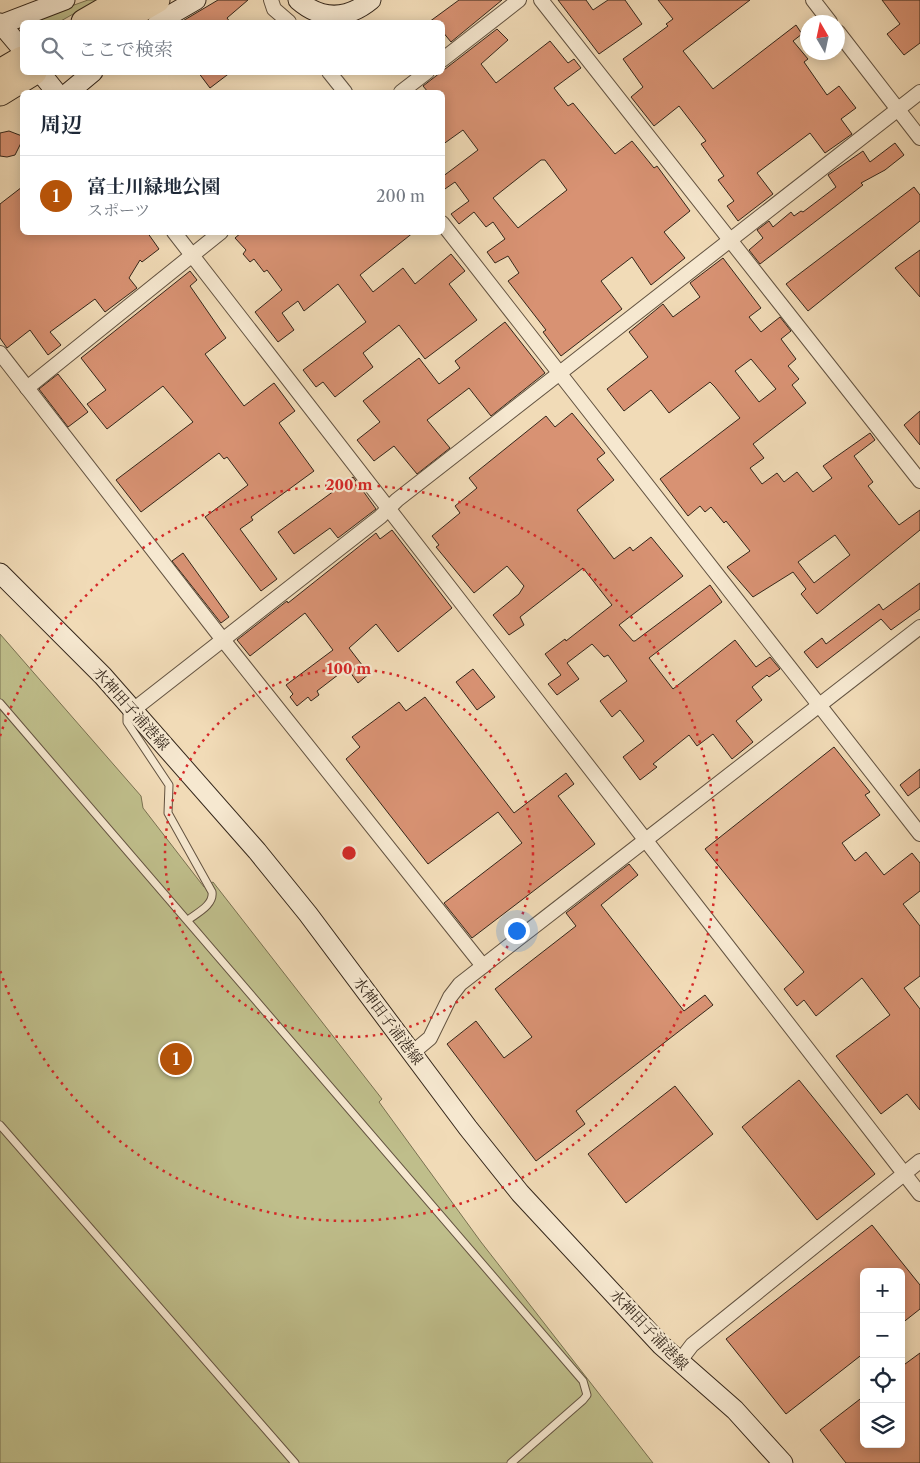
<!DOCTYPE html>
<html lang="ja">
<meta charset="utf-8">
<style>
:root{--surface:#fff;--page:#f2f2f3;--text:#1f2937;--muted:#747a83;--line:#e0e1e3;--accent:#b45309}
body{margin:0;font-family:"Libre Caslon Text","Noto Serif JP",serif;background:var(--page);color:var(--text)}
.controls{position:absolute;right:15px;bottom:15px;display:grid;overflow:hidden;border-radius:8px;box-shadow:0 2px 12px #0003}
.controls button{width:45px;height:45px;display:grid;place-items:center;padding:0;border:0;border-bottom:1px solid var(--line);background:var(--surface);color:var(--text);font:25px sans-serif}
.compass{position:absolute;left:800px;top:15px;width:45px;height:45px;border-radius:50%;background:var(--surface);box-shadow:0 2px 12px #0003;rotate:351deg}
.you{position:absolute;left:516px;top:930px;width:18px;height:18px;margin:-12px;border:4px solid #fff;border-radius:50%;background:#1a73e8;box-shadow:0 0 0 8px #1a73e833}
.badge{display:grid;place-items:center;width:32px;height:32px;border-radius:50%;background:var(--accent);color:#fff;font-size:16px;font-weight:700}
.pin{position:absolute;translate:-50% -50%;border:2px solid #fff;box-shadow:0 1px 5px #0006}
.list{margin:0;padding:0;list-style:none}
h2{display:flex;justify-content:space-between;align-items:center;height:65px;margin:0;padding:0 20px;font-size:21px}
h2 small{font-size:16px;font-weight:400;color:var(--muted)}
.list li{display:grid;grid-template-columns:32px 1fr auto;gap:15px;align-items:center;box-sizing:border-box;height:80px;padding:0 20px;border-top:1px solid var(--line)}
.list b{display:block;font-size:19px;white-space:nowrap}
.list p{margin:0;font-size:16px;white-space:nowrap;color:var(--muted)}
.list em{font-size:16px;font-style:normal;color:var(--muted)}
.icon{flex:none;width:28px;height:28px;fill:none;stroke:currentColor;stroke-width:2;stroke-linecap:round;stroke-linejoin:round}
.map{position:relative;flex:none;width:920px;height:1463px;overflow:hidden}
.search{position:absolute;background:var(--surface);box-shadow:0 2px 12px #0003;left:20px;top:20px;width:425px;height:55px;display:flex;align-items:center;gap:12px;box-sizing:border-box;padding:0 18px;border-radius:8px;color:var(--muted);font-size:19px}
.panel{position:absolute;background:var(--surface);box-shadow:0 2px 12px #0003;left:20px;top:90px;width:425px;height:145px;border-radius:8px}
.map>svg:first-child{display:block}
</style>
<div class="map">
<svg width="920" height="1463" viewBox="0 0 920 1463">
<rect width="100%" height="100%" fill="#f1dbb7"/>
<filter id="stains"><feTurbulence type="fractalNoise" baseFrequency=".004" numOctaves="4"/><feColorMatrix values="0 0 0 0 .2 0 0 0 0 .09 0 0 0 0 .02 0 0 0 .5 -.17"/></filter>
<radialGradient id="worn" r=".72"><stop offset=".6" stop-color="#630" stop-opacity="0"/><stop offset="1" stop-color="#630" stop-opacity=".3"/></radialGradient>
<!-- green -->
<g fill="#bfbe8b" stroke="#7a7252">
<polygon points="88,0 98,0 59,22 55,21 39,22 49,14"/>
<polygon points="0,634 141,796 143,808 204,887 213,882 382,1099 379,1102 481,1242 653,1463 0,1463"/>
</g>
<!-- building -->
<g fill="#d89273" stroke="#34261a" fill-rule="evenodd">
<polygon points="218,0 248,0 227,18 230,22 181,22"/>
<polygon points="459,0 502,0 451,42 442,31 442,22 429,22"/>
<polygon points="558,0 586,0 593,10 608,0 625,0 642,24 599,54"/>
<polygon points="658,0 750,0 683,51 713,89 796,25 802,34 793,41 808,59 804,62 827,95 839,86 856,108 841,119 852,134 825,153 810,133 757,173 773,194 738,221 727,206 734,201 718,180 724,176 701,144 706,141 679,106 654,126 631,97 643,87 623,59 668,26 666,24 673,19"/>
<polygon points="882,0 920,0 920,43 904,55 887,34 900,24"/>
<path d="M497,29l11,11 -27,24 15,19 54,-42 18,22 6,-4 7,9 -27,20 14,18 5,-3 42,51 17,-13 22,27 3,-2 33,45 -26,21 21,26 -34,27 -19,-28 -31,24 21,28 -61,47 -18,-24 3,-2 -38,-49 11,-8 -11,-17 -13,7 -8,-11 18,-13 -12,-17 -7,5 -12,-15 -15,12 -8,-10 18,-13 -14,-19 -13,9v-14l36,-27 -15,-20 -21,15v-53h-14l-5,-6zM541,160h4l22,30 -49,38 -25,-30z"/>
<polygon points="198,72 231,72 210,88"/>
<polygon points="9,131 22,136 22,141 15,155 7,157 0,156 0,133"/>
<polygon points="895,143 904,155 885,170 861,183 863,185 760,264 749,250 763,238 757,230 769,221 773,227 791,212 794,216 801,211 803,212 836,187 828,175 863,151 870,162"/>
<polygon points="22,187 22,232 147,232 159,249 142,262 140,260 129,278 137,288 105,312 95,299 50,332 61,345 48,355 30,330 7,348 0,338 0,204"/>
<polygon points="914,187 920,195 920,221 808,311 786,284"/>
<polygon points="242,232 414,232 360,275 373,292 403,268 415,284 451,254 465,271 449,284 477,320 425,359 399,325 363,353 373,367 335,397 323,382 316,387 303,370 366,322 338,284 304,311 298,301 282,313 294,330 278,342 255,312 282,290 267,270 264,272 254,259 250,262 243,254 246,250 235,238"/>
<polygon points="920,250 920,297 895,268"/>
<path d="M723,258l38,50 -12,9 12,15 19,-15 11,14 -10,8 15,20 -8,7 11,13 -7,6 14,18 -53,41 11,14 -14,10 12,16 15,-11 7,9 13,-10 16,20 19,-14 -9,-12 47,-33 5,7 -21,16 19,26 -5,4 31,39 21,-15v20l-103,84 -16,-20 5,-5 -13,-17 -40,25 -26,-30 23,-16 -24,-30 -2,2 -13,-16 -6,5 -5,-6 -12,10 -28,-37 80,-61 -25,-31 -5,-5 -41,31 -18,-23 -27,21 -17,-22 41,-32 -19,-25 34,-28 10,13 27,-20 -10,-14zM751,359l25,30 -17,13 -24,-31zM835,535l15,20 -36,28 -16,-21z"/>
<polygon points="190,271 197,280 190,286 226,338 205,354 244,406 274,383 295,411 279,423 314,471 251,517 253,520 240,529 277,579 261,591 205,517 248,485 227,457 224,459 219,453 141,512 116,480 193,422 163,386 107,429 87,404 106,390 81,358"/>
<polygon points="505,322 545,373 491,416 469,388 427,420 450,448 417,474 394,446 374,461 357,440 380,422 363,401 419,358 439,384 460,368 455,361"/>
<polygon points="58,374 88,412 68,427 39,389"/>
<polygon points="920,411 920,445 904,425"/>
<polygon points="572,413 605,453 597,459 614,480 577,510 614,559 630,547 633,551 651,537 683,576 619,625 633,641 635,641 710,585 722,602 649,658 673,689 735,640 756,667 770,657 780,669 769,677 767,675 752,687 762,700 736,721 753,742 732,759 713,734 697,746 689,735 653,764 657,767 640,780 623,757 644,741 620,710 612,717 600,701 627,681 608,655 604,657 592,644 567,663 579,679 557,695 548,684 561,675 545,654 565,639 566,641 612,605 583,568 520,617 524,625 509,635 493,615 519,594 524,586 507,566 474,593 436,547 439,545 432,536 460,513 455,506 477,488 469,478 546,416 555,427"/>
<polygon points="353,477 376,509 338,538 330,528 294,554 278,532"/>
<polygon points="392,530 452,608 398,652 376,624 349,648 369,674 358,683 347,668 317,691 319,695 311,701 308,697 297,706 290,697 293,694 286,685 333,650 305,613 250,656 237,640 287,601 288,603 376,533 380,539"/>
<polygon points="183,553 229,617 221,623 172,561"/>
<polygon points="920,583 920,609 891,630 881,619 817,668 804,652 822,638 826,644 879,604 883,610"/>
<polygon points="473,669 495,697 477,710 456,682"/>
<polygon points="425,697 514,813 566,773 574,784 558,796 595,844 472,938 444,903 522,843 498,812 428,864 346,759 360,747 352,737 399,702 406,711"/>
<polygon points="834,747 870,792 865,795 880,815 842,843 855,861 866,852 884,875 912,853 920,863 920,891 903,904 920,926 920,976 904,988 920,1009 920,1110 907,1094 881,1114 836,1056 890,1015 862,978 816,1016 804,1000 797,1006 784,989 804,972 705,849"/>
<polygon points="920,769 920,787 908,796 900,785"/>
<polygon points="629,864 638,875 601,905 684,1011 705,995 713,1005 576,1111 585,1124 536,1161 447,1044 476,1021 504,1058 532,1037 495,989 576,926 566,913"/>
<polygon points="799,1080 875,1174 817,1220 742,1127"/>
<polygon points="675,1086 713,1134 626,1203 588,1154"/>
<polygon points="872,1225 920,1285 920,1309 901,1324 901,1272 864,1272 864,1353 786,1414 726,1339"/>
<polygon points="920,1353 920,1463 846,1463 820,1430 864,1396 864,1444 901,1444 901,1367"/>
</g>
<g fill="none" stroke-linecap="round" stroke-linejoin="round">
<!-- lane casing -->
<g stroke="#635341" stroke-width="9">
<g id="lane">
<polyline points="0,703 583,1381 587,1395 583,1400 511,1463"/>
<path d="M133,710l-6,5v7l42,63 -1,28 44,79c2,13 -15,21 -24,28"/>
<polyline points="0,1125 295,1463"/>
</g>
</g>
<!-- street casing -->
<g stroke="#635341" stroke-width="16">
<g id="street">
<polyline points="271,0 274,9 289,22"/>
<polyline points="541,0 920,481"/>
<polyline points="813,0 830,22"/>
<polyline points="838,32 920,138"/>
<polyline points="442,60 519,0"/>
<polyline points="329,72 345,92"/>
<polyline points="401,92 427,72"/>
<polyline points="442,223 920,834"/>
<polyline points="174,232 920,1194"/>
<polyline points="0,353 216,631 483,966"/>
<polyline points="27,388 221,232"/>
<polyline points="133,710 380,517 397,500 920,92"/>
<polyline points="412,1053 430,1038 450,997 460,984 920,627"/>
<polyline points="679,1362 692,1345 920,1161"/>
</g>
</g>
<!-- secondary casing -->
<g stroke="#34261a" stroke-width="21">
<g id="secondary">
<path d="M298,0c24,21 50,19 73,0"/>
<polyline points="158,22 196,0"/>
<polyline points="0,23 22,49"/>
<polyline points="0,25 65,0"/>
<polyline points="40,72 56,92"/>
<polyline points="69,92 93,72"/>
<polyline points="0,573 103,676 257,851 308,914 468,1128 520,1193 661,1345 735,1410 783,1463"/>
</g>
</g>
<!-- highway casing -->
<g stroke="#34261a" stroke-width="27">
<g id="highway">
<polyline points="84,22 122,0"/>
<polyline points="119,22 157,0"/>
<polyline points="0,72 22,59"/>
<polyline points="0,93 34,72"/>
</g>
</g>
<!-- lane -->
<use href="#lane" stroke="#f6e8d0" stroke-width="7"/>
<!-- street -->
<use href="#street" stroke="#f6e8d0" stroke-width="14"/>
<!-- secondary -->
<use href="#secondary" stroke="#f6e8d0" stroke-width="19"/>
<!-- highway -->
<use href="#highway" stroke="#f1dbb7" stroke-width="25"/>
</g>
<!-- distance rings -->
<g fill="none" stroke="#d62828" stroke-width="2.5" stroke-dasharray="2.5 5">
<circle cx="349" cy="853" r="184"/>
<path d="M0 736A368 368 0 1 1 0 970"/>
</g>
<g text-anchor="middle" stroke-width="4.5" stroke-linejoin="round" paint-order="stroke">
<!-- street labels -->
<g font-size="15" fill="#34261a" stroke="#f6e8d0">
<text transform="translate(131 709) rotate(48)" y="5">水神田子浦港線</text>
<text transform="translate(388 1021) rotate(53)" y="5">水神田子浦港線</text>
<text transform="translate(649 1330) rotate(46)" y="5">水神田子浦港線</text>
</g>
</g>
<circle cx="349" cy="853" r="8" fill="#d62828" stroke="#f6e8d0" stroke-width="2.5"/>
<g font-size="15" text-anchor="middle" font-weight="bold" fill="#d62828" stroke="#f6e8d0" stroke-width="4.5" stroke-linejoin="round" paint-order="stroke">
<text x="349" y="490">200 m</text>
<text x="349" y="674">100 m</text>
</g>
<rect width="100%" height="100%" filter="url(#stains)"/>
<rect width="100%" height="100%" fill="url(#worn)"/>
</svg>
<div class="controls">
<button>+</button>
<button>−</button>
<button><svg class="icon" aria-label="locate" viewBox="0 0 24 24"><circle cx="12" cy="12" r="6"/><path d="M12 2v4M12 18v4M2 12h4M18 12h4"/></svg></button>
<button><svg class="icon" aria-label="layers" viewBox="0 0 24 24"><path d="M12 4l9 5-9 5-9-5zM3 14l9 5 9-5"/></svg></button>
</div>
<svg class="compass" viewBox="-18 -18 36 36"><path d="M0-13l5 13h-10z" fill="#e53935"/><path d="M0 13l5-13h-10z" fill="#747a83"/></svg>
<div class="you"></div>
<div class="pin badge" style="left:176px;top:1059px">1</div>
<div class="search"><svg class="icon" aria-label="search" viewBox="0 0 24 24"><circle cx="10" cy="10" r="6"/><path d="M15 15l6 6"/></svg>ここで検索</div>
<section class="panel">
<h2>周辺<small></small></h2>
<ul class="list">
<li><span class="badge">1</span><div><b>富士川緑地公園</b><p>スポーツ</p></div><em>200 m</em></li>
</ul>
</section>
</div>
